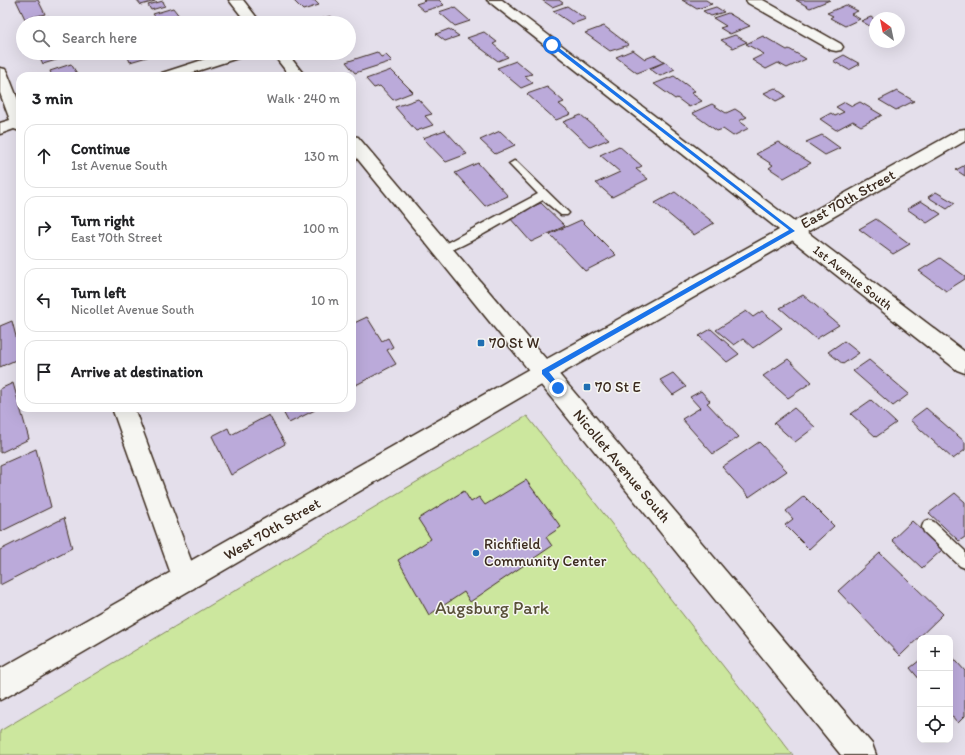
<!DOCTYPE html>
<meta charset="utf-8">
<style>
:root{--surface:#fff;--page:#f2f2f2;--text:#202124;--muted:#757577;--line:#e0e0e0}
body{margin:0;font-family:Itim,sans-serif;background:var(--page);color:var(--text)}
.controls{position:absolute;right:12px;bottom:12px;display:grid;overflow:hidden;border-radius:8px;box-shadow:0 4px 16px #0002}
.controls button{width:36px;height:36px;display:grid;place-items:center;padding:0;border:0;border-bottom:1px solid var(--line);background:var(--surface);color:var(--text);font:20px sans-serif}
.compass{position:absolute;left:869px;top:12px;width:36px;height:36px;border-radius:50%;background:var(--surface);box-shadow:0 4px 16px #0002;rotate:327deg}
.stop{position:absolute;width:12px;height:12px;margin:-9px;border:3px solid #1a73e8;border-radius:50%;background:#fff}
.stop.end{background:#1a73e8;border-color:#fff;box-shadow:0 1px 4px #0008}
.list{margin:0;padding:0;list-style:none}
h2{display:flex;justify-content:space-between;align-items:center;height:52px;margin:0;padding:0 16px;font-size:17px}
h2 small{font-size:13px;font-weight:400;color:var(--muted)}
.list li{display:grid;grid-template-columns:26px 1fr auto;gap:12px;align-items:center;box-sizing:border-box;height:64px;margin:0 8px 8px;padding:0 8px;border:1px solid var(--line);border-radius:12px}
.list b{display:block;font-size:15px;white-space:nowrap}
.list p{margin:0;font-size:13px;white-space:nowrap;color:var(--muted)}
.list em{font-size:13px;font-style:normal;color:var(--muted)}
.icon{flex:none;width:22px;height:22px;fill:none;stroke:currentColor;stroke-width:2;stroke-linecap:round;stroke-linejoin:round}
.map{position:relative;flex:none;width:965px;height:755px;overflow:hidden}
.search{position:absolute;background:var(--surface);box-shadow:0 4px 16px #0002;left:16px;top:16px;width:340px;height:44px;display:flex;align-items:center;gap:10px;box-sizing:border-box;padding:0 14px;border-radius:22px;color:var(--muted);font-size:15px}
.panel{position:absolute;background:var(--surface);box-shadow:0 4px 16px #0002;left:16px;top:72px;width:340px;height:340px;border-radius:12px}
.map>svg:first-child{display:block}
</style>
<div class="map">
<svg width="965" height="755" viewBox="0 0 965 755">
<rect width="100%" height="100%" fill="#e4dfeb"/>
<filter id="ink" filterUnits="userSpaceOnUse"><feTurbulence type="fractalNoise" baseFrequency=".025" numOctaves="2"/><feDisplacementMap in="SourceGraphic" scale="8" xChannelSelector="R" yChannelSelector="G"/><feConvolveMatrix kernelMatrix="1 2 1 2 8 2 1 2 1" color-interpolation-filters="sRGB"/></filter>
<g filter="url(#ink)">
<!-- green -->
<polygon fill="#cce79e" stroke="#84885e" points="527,416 793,755 0,755 0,731"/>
<!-- building -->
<g fill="#bbaada" stroke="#3b2a1e">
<polygon points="16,0 38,0 45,14 25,19"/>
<polygon points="137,0 155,0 155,1 141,5"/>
<polygon points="293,0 314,0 319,5 303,10"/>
<polygon points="423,0 439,0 444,5 424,11 416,4 425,1"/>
<polygon points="542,0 559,0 563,3 552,7"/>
<polygon points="682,0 706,0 712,4 697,9"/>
<polygon points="796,0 830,0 810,8"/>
<polygon points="163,1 165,6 151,10 148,5"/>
<polygon points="846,5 858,11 851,14 860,19 845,26 830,18 833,16 827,13"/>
<polygon points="567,6 586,19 572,24 553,11"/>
<polygon points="454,7 470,21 455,26 439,12"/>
<polygon points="716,7 724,12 711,16 703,11"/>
<polygon points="173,8 180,17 160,23 153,14"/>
<polygon points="728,13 750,26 730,34 720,28 726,26 713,18"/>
<polygon points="49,16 52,23 29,23 28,21"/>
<polygon points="331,16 337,23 315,23 314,21"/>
<polygon points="871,17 875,20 875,27 873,28 861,21"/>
<polygon points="604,26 629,45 610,51 585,33"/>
<polygon points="449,29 459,36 445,41 436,34"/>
<polygon points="484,32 497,42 493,44 508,57 498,61 467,38"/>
<polygon points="735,35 747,42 733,48 721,40"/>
<polygon points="763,36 787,50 789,49 806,59 787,68 778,63 766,69 752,60 764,54 746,44"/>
<polygon points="633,50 645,59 655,55 665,62 637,73 616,57"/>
<polygon points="377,52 381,57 386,55 392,61 355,73 346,62"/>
<polygon points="38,53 64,53 66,57 43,64"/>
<polygon points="84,53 101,53 86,57"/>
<polygon points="135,53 156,53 157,54 130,62 127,55"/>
<polygon points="844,55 860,64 849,70 833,61"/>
<polygon points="516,61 532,74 525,76 533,83 521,88 497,68"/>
<polygon points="665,62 675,69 660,76 650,69"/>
<polygon points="71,64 78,75 52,76 50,71"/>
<polygon points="391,70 413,92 393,100 380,86 374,88 366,79"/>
<polygon points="674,76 695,91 691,93 702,101 689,107 677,98 675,99 654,84"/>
<polygon points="547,87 564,102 559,104 571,114 556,120 527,94"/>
<polygon points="775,88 786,96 776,101 764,93"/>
<polygon points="897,91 914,101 896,110 879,100"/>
<polygon points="418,99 432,114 425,116 433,125 416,131 395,107"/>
<polygon points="845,102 852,106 860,102 882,115 861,126 853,121 836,130 820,119 831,113 835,116 844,112 836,107"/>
<polygon points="712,104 726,113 735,109 747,117 739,121 749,128 733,136 723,129 717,131 692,113"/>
<polygon points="581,115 609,139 590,147 563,122"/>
<polygon points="445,130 467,154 446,162 423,138"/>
<polygon points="500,131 515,145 495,154 480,140"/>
<polygon points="822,135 840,148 825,155 806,142"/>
<polygon points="778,142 811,163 784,178 769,168 773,165 756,154"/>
<polygon points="619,146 642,166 636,169 648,179 612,197 596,183 620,172 600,155"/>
<polygon points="478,163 508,196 485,206 455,173"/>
<polygon points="965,165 965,176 956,170"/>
<polygon points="675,192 714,223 694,235 655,203"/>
<polygon points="936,192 955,203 947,209 928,197"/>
<polygon points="921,201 941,214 927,223 907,209"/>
<polygon points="541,203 565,226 531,242 509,217"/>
<polygon points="876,219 910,244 893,254 859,229"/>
<polygon points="581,220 616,255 585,271 550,234"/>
<polygon points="940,258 965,276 965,279 946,291 919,271"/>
<polygon points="803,295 839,325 816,339 780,308"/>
<polygon points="746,311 753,317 762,311 782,328 753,348 743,339 734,345 716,330"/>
<polygon points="367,317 382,341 388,338 393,347 387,350 396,364 356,385 352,378 352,324"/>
<polygon points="12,321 20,352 20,358 0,367 0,326"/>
<polygon points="711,329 739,354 727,362 699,336"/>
<polygon points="844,341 859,353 843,364 828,352"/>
<polygon points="788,359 812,382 788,398 763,376"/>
<polygon points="869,360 909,394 893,406 853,371"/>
<polygon points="673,373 686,387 673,395 660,380"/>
<polygon points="13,383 29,439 0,453 0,389"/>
<polygon points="701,391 710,401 707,403 739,437 713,454 682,419 700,408 690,397"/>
<polygon points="871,400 896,423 876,437 851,414"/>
<polygon points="281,408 313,408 315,410 289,423"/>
<polygon points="794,408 815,427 795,442 774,423"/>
<polygon points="926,408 965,442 965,450 953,459 910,420"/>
<polygon points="269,415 285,444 231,475 212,436 228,428 231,435"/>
<polygon points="759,442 787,471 749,497 722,467"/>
<polygon points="36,449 51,507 0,532 0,465"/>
<polygon points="526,480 561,527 546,537 552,546 470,602 464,592 429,615 398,560 431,539 418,519 464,491 471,502 479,497 485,505"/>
<polygon points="955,493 965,502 965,537 959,541 929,513"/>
<polygon points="804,496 834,526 809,549 785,525 793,519 786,511"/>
<polygon points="64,518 72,548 0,585 0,550"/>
<polygon points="912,521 943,549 922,568 892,540"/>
<polygon points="880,553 943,614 900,656 838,591"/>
<polygon points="950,654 965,671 965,716 958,723 950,714"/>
<polygon points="920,660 920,680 910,668"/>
</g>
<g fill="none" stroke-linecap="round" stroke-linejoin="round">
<!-- service casing -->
<g stroke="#3b2a1e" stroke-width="3">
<g id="service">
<path d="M514,161l3,1 50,49 2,2 -2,2h-6l-18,-15c-15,8 -92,56 -104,53l-1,-3 1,-3 99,-53 -27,-28 -2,-2z"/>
<polygon points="929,520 934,522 965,551 965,568 960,566 924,532 922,527 924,522"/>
</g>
</g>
<!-- minor casing -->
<g stroke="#3b2a1e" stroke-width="3">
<g id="minor">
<polygon points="487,0 502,0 965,352 965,373 957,370"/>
<polygon points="746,0 763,0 841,44 843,47 841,50 836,51 831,50 748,3"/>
<polygon points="224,53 246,53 244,56 182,76 160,76 162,73"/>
<polygon points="0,68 5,69 7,72 20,105 20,131 14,129 0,134 0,123 10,120 0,93"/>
<polygon points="112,408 134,408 198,579 194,588 185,592 176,588"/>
</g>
</g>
<!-- tertiary casing -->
<g stroke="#3b2a1e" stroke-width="3">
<polygon id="tertiary" points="965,129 965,141 552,379 10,695 0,700 0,669 536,365 959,130"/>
</g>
<!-- secondary casing -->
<g stroke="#3b2a1e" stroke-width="3">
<g id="secondary">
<polygon points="229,0 243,0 261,23 247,23"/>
<polygon points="272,53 287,53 305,76 290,76"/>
<polygon points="352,136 358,137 872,744 876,755 841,755 352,152"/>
</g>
</g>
<!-- service -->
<use href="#service" fill="#f6f6f2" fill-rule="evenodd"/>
<!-- minor -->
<use href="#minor" fill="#f6f6f2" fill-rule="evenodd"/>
<!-- tertiary -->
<use href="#tertiary" fill="#f6f6f2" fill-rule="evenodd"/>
<!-- secondary -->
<use href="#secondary" fill="#f6f6f2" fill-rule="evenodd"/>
</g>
</g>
<!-- route -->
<polygon fill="#1a73e8" points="551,44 554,44 795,231 549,372 560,386 560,390 558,391 542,374 542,370 789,230 551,46"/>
<!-- markers -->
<g fill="#1f6fb2" stroke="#f6f6f2" stroke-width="1.5">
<rect x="477" y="339" width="8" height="8" rx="2"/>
<rect x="583" y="383" width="8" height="8" rx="2"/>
<circle cx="476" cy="553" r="4"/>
</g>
<g text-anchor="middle" stroke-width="3" stroke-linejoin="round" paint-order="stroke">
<!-- far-street labels -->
<g font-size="13" fill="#3b2a1e" stroke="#f6f6f2">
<text transform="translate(853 277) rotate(38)" y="5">1st Avenue South</text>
</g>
<!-- street labels -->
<g font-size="15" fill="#3b2a1e" stroke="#f6f6f2">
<text transform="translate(848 199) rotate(-29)" y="5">East 70th Street</text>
<text transform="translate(622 466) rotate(50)" y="5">Nicollet Avenue South</text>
<text transform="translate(272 529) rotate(-30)" y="5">West 70th Street</text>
</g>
<!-- poi labels -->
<g font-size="15" fill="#3b2a1e" stroke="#f6f6f2" text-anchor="start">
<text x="489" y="348">70 St W</text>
<text x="595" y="392">70 St E</text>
<text x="484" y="549">Richfield<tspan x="484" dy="17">Community Center</tspan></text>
</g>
<!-- near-park labels -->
<g font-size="18" fill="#585038" stroke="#f6f6f2">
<text x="492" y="614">Augsburg Park</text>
</g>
</g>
</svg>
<div class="controls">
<button>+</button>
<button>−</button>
<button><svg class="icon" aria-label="locate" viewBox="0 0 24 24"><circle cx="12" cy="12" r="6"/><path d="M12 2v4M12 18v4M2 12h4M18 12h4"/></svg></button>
</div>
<svg class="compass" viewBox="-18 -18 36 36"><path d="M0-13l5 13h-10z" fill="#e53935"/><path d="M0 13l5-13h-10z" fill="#757577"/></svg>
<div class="stop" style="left:552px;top:45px"></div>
<div class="stop end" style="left:558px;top:388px"></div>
<div class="search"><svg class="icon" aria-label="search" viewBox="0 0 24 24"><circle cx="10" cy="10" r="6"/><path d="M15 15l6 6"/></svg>Search here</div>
<section class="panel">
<h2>3 min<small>Walk · 240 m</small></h2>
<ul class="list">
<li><svg class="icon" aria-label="ahead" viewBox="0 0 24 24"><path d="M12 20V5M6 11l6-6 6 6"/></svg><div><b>Continue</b><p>1st Avenue South</p></div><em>130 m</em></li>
<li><svg class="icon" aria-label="right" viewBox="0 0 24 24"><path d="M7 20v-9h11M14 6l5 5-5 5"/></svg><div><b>Turn right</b><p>East 70th Street</p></div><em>100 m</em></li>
<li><svg class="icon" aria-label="left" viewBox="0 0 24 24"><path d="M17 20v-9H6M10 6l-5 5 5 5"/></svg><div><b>Turn left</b><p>Nicollet Avenue South</p></div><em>10 m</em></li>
<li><svg class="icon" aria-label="arrive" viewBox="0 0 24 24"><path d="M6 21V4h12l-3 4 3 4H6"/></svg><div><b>Arrive at destination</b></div></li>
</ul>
</section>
</div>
